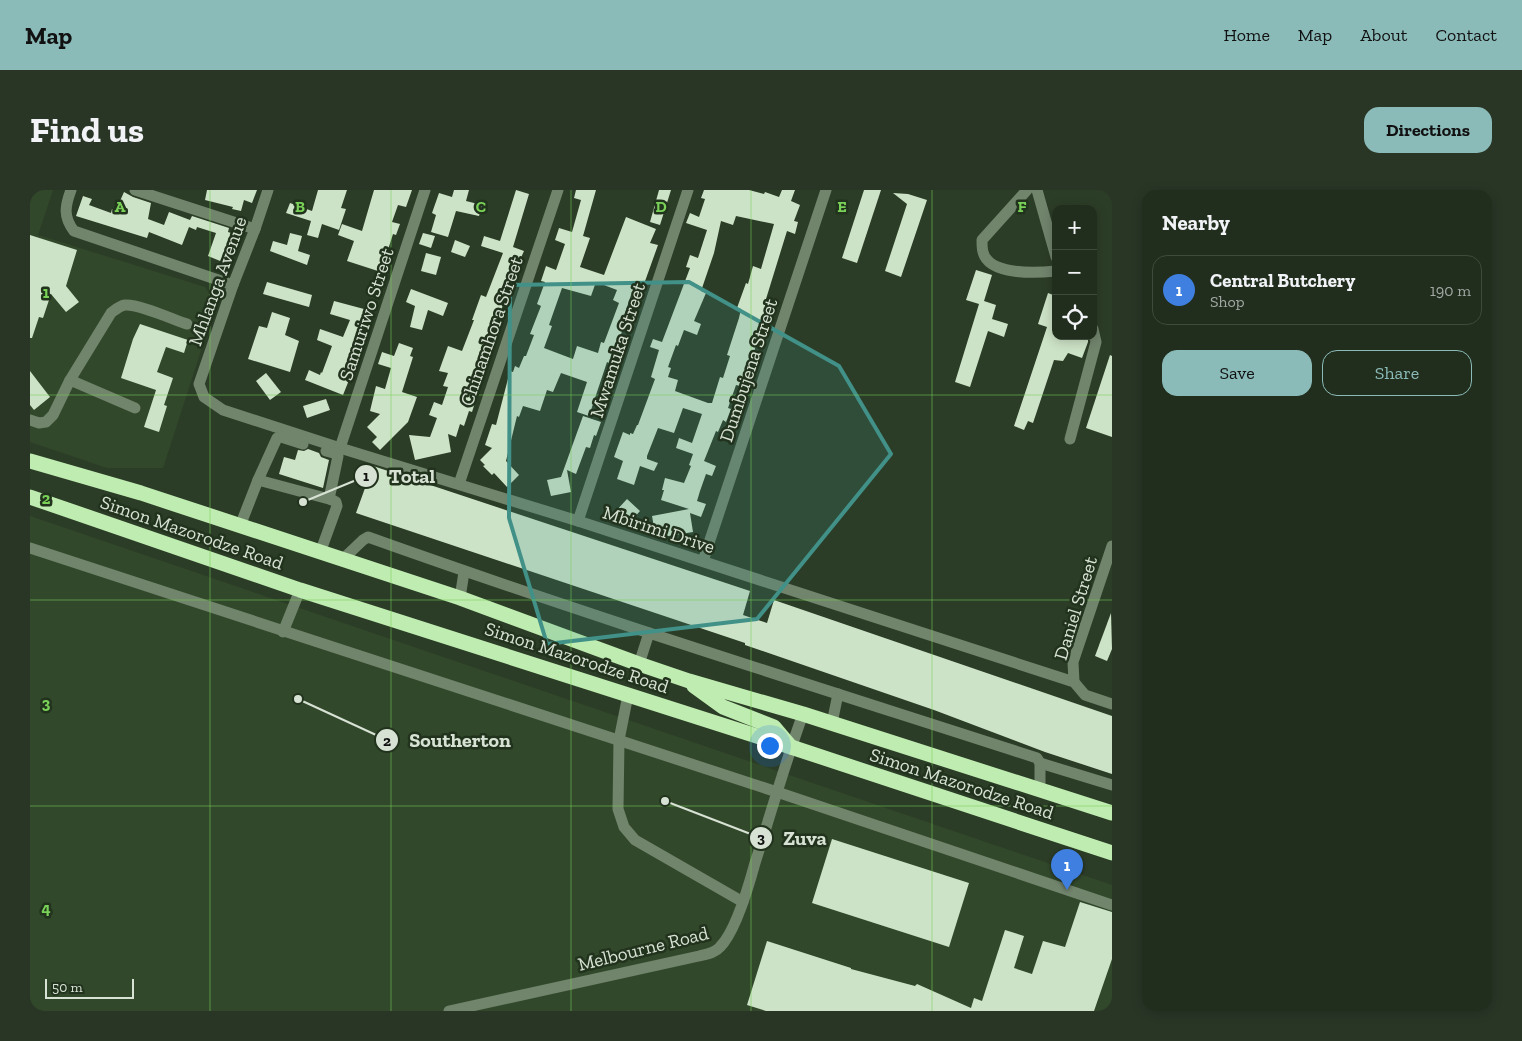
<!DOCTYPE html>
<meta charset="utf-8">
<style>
:root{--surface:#212e1d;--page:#293626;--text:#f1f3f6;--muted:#a2a8a4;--line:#3e4a3b;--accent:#8bbbb9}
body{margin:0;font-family:"Zilla Slab",serif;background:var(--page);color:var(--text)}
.controls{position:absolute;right:15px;top:15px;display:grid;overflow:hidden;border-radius:10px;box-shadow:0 2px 12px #0003}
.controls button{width:45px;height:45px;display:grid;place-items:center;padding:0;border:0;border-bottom:1px solid var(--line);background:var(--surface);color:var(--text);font:25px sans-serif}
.scale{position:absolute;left:15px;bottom:12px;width:89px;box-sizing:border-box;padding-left:5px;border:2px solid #d7e2d4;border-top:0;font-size:14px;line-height:18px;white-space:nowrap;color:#d7e2d4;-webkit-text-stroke:4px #22331d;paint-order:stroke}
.you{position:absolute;left:739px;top:555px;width:18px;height:18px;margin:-12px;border:4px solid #fff;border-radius:50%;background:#1a73e8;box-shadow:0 0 0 8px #1a73e833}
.badge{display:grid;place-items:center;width:32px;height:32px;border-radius:50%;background:var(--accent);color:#fff;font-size:16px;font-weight:700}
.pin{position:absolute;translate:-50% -41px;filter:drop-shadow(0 1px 2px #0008)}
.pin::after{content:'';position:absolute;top:26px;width:18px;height:15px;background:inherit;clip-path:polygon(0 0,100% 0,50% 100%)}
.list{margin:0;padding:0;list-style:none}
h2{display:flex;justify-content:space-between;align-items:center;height:65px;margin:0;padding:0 20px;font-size:21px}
h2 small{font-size:16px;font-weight:400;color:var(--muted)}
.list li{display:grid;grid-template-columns:32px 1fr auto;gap:15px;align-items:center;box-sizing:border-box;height:70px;margin:0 10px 10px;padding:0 10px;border:1px solid var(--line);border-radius:15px}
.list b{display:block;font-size:19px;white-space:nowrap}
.list p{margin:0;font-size:16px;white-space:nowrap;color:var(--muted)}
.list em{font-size:16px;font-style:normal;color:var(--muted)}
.actions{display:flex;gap:10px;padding:15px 20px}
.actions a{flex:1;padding:11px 0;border:1px solid var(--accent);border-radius:15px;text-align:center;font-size:18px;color:var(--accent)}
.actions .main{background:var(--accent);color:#111}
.icon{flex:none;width:28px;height:28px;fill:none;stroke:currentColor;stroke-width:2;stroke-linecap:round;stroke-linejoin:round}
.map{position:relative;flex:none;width:1082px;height:821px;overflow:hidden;border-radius:15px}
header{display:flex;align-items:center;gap:30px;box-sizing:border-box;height:70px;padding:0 25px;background:var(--accent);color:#111}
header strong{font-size:24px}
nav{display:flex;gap:28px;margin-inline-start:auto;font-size:18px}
.intro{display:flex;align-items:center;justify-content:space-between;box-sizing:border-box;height:120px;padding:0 30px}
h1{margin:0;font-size:35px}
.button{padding:12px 22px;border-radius:15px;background:var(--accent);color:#111;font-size:18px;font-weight:700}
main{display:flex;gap:30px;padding:0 30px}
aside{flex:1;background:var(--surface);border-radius:15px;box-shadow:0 2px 12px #0003}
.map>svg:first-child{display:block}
</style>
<header>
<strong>Map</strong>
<nav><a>Home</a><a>Map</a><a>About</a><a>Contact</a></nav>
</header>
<div class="intro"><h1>Find us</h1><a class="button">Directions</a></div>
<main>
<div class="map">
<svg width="1082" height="821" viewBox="0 0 1082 821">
<rect width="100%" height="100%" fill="#2c3d27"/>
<!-- built -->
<g fill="#32482b">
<polygon points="0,0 23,0 8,45 175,97 186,114 133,278 77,278 0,252"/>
<polygon points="0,326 1082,695 1082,821 0,821"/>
</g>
<!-- building -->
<g fill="#cde3c7" fill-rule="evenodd">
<polygon points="177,0 227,0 222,13 214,10 211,21 202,19 203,17 175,10"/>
<polygon points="288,0 317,0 311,18 316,19 309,40 292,34 288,48 277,45 281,31 256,23 260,13 282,21"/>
<polygon points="344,0 382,0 376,17 368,15 362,32 370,34 366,45 363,44 351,82 317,71 324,51 308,45 312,34 332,41"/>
<polygon points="424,0 439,0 436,11 452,15 449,26 426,21 418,47 401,42 406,25 402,23 409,3 422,7"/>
<polygon points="486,0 499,4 483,57 494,61 489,72 485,71 478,88 487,91 479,110 475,109 465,138 461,136 448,169 457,172 455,181 449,179 444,198 449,200 442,222 439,221 434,236 430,234 426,247 418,244 421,262 385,270 379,245 400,247 407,228 399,225 404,212 412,215 418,197 413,196 418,183 409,181 418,156 432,161 444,130 442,130 451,105 456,107 473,63 451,56 454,46 470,51"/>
<path d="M546,0h20l-13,46 7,2 -10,29 24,8 22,-58 30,12 -6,14 8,2 -19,53 -8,-3 -8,24 3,1 -8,23 7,3 -3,8 -7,-2 -4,12 -4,-2 -18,54 -12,-4 10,-30 -26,-9 -8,19 -6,-2 -7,21 -17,-5 -4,11 -2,-1 -11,45 13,14 -12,12 -13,-14 -2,2 -9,-9 2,-1 -5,-5 12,-12 -7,-3 7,-21 4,1 14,-54 3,1 2,-6 4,2 5,-12h2l8,-21 -4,-1 11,-28 -4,-2 8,-22 -4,-1 5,-15 10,4 9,-26 -10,-4 4,-12 13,4 9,-32 -7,-2zM566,92l21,8 -4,10 6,3 -15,40 -3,-1 -3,11 -21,-7 -4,13 -29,-11 8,-22 -3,-1 13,-37 29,8z"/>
<polygon points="629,0 641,0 630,35 620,32"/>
<path d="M674,0h45l15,4 1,-2 14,5 3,-7h13l-4,11 9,4 -6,16 4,1 -3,12 -8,-3 -21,68 3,1 -15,52h-2l-12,34 -4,-1 -8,23 3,1 -5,13 -3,-2 -5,12 -2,-1 -12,30 12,5 -4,10 -6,-2 -6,17 -3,10 9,3 -5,13 -11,-4 3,19 -37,6 -4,-22 37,-7 -28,-9 3,-10h-2l3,-12 19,5 7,-17 -2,-1 4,-11 -17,-6 3,-10 13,5 10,-29 -19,-6 -9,25 -16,-5 -11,28v3l11,4 -4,8 -14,-5 -6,19 -17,-6 6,-18 -9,-4 9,-25 7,3v-2l3,1 4,-9h1l17,-46 -4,-2 8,-27 -9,-3 3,-8 9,3 28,-74 -4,-1 4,-12 8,3 9,-28 -21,-7 4,-10 9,4 6,-18 -4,-1zM706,26l38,8 -13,45 -8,-3 -5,18 -2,-1 -9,25 4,1 -2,9 -12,37 3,1 -7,22 -3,-1 -8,26h-4l-33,-12 3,-11 -10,-3 3,-9 -3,-1 8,-22 2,1 6,-16 13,5 4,-11 -7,-3 12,-28 -5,-2 13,-38 7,-32 12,4z"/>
<polygon points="834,0 851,0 827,73 812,68"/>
<polygon points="94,2 103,7 121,13 118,29 134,35 139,22 160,30 162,26 199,38 198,42 201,43 197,58 200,59 195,73 178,66 186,43 167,37 166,40 159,37 152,55 119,42 117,48 46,26 53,6 62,9 59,15 81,23 82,19 86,20"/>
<polygon points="863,3 878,4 897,10 871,87 855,81 877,14"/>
<polygon points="260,43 272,46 268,61 280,65 277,75 240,61 243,51 257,55"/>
<polygon points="393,43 405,46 401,58 389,54"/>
<polygon points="0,45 47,60 36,96 49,112 36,122 21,104 13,128 9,127 2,148 0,148"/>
<polygon points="425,50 440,56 435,67 421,62"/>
<polygon points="396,63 411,67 406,85 391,81"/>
<polygon points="946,80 962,85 954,111 966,115 962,129 978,134 974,147 958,141 940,197 925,192 949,114 936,110"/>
<polygon points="237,92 282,105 279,117 233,104"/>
<polygon points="381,99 418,113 413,126 398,120 392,140 380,137 385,116 376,112"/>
<polygon points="1018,103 1026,106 1026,146 1048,146 1058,150 1058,152 1052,168 1038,163 1033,171 1024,170 1003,233 998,231 994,240 984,236 1017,137 1008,134"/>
<polygon points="304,111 334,119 333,124 338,126 328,153 331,154 319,185 321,185 313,205 275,190 279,180 290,185 291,182 292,183 302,156 287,150 290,139 313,147 320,130 300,124"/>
<polygon points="242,122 260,128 255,145 269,151 260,182 218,169 229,136 237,138"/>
<polygon points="110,134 158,150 154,163 136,157 127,182 143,188 134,215 137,216 129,242 114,237 126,200 91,188 103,149"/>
<polygon points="369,153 383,158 380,166 383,167 372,202 387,207 378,232 350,260 342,252 347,247 337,237 350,224 340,221 346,196 355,199 361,178 348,174 352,162 364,166"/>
<polygon points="1080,165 1082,166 1082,247 1056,238"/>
<polygon points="0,181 20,207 4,220 0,215"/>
<polygon points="236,183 251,202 240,210 226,191"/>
<polygon points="296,209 300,220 277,228 273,216"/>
<polygon points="553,226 571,232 566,246 564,245 560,258 556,257 546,284 537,280 541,302 521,306 517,290 531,287"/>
<polygon points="278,259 289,263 291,267 299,270 293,298 249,284 254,267 265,270 268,260 274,261"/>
<polygon points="343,276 720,401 713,425 737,433 744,410 1082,526 1082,584 1015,562 904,520 715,455 715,453 326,323"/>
<polygon points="597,309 610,321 599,333 595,329 594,331 585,322"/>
<polygon points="1081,423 1082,459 1077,471 1065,466"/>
<polygon points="802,649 939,693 919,757 782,713"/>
<polygon points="1050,712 1082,722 1082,769 1064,821 736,821 717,815 737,751 821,778 821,779 885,796 887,794 941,818 944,808 952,811 975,740 994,746 984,778 1002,784 1013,751 1035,757"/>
</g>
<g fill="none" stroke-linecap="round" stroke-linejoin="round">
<!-- minor -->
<g stroke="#71846c" stroke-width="11">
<path d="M41,0c-6,16 -8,27 3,41l159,54"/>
<polyline points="105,0 225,39"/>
<polyline points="238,0 225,39 203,95 169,194 174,207 193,220 310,258 548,331 1044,492 1055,505 1082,514"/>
<path d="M997,0l-45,50c0,4 0,9 1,12 6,24 55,21 73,19"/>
<polyline points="1007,0 1026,67"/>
<polyline points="40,190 105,218"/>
<path d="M0,230l9,3 7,-1 7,-7 17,-35 41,-67c4,-3 8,-7 14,-8 14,-1 47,14 62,19"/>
<polyline points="1040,249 1066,152 1063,139"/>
<polyline points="310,258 395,0"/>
<polyline points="228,290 299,309 308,266 307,264 296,261"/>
<polyline points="429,294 528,0"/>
<polyline points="548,331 658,0"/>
<polyline points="210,336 228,290 247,248 251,247 273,254"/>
<polyline points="0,358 747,602 1082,715"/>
<polyline points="290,363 307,316 306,312 300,309"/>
<path d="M312,370l21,-20 5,-3c221,79 446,149 669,221l3,5v27"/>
<polyline points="673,371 796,0"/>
<polyline points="430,408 434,382"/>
<polyline points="253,442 270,400"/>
<polyline points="609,474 619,443"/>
<polyline points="1044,492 1043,472 1082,356"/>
<polyline points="598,505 589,550 588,619 594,637 605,650 713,712"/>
<polyline points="802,533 808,504"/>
<polyline points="1010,573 1082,595"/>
<path d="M419,821l250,-55c8,-2 16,-3 21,-9 16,-16 29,-62 35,-84 16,-50 30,-100 48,-149"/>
</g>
<!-- highway -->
<g stroke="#bfecb0" stroke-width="15">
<polyline points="0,271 111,303 430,408 609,474 659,491 773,524 1082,623"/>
<polyline points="0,307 270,400 761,557 1082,663"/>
<polyline points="664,496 693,517 744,537 761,557"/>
</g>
</g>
<!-- marked area -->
<path fill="#419188" fill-opacity="0.2" stroke="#419188" stroke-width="4" stroke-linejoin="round" d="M659,92l150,84 52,88 -134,165 -210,25 -38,-126 1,-233z"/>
<!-- grid -->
<path fill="none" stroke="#79d158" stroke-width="1" stroke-opacity="0.55" d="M180,0v821M361,0v821M541,0v821M721,0v821M902,0v821M0,205h1082M0,410h1082M0,616h1082"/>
<g text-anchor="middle" stroke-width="5" stroke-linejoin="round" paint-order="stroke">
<!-- street labels -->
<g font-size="19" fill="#d7e2d4" stroke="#22331d">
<text transform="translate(187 91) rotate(-70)" y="7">Mhlanga Avenue</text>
<text transform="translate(336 124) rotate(-72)" y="7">Samuriwo Street</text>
<text transform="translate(461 141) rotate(-71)" y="7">Chinamhora Street</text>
<text transform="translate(587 160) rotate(-72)" y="7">Mwamuka Street</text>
<text transform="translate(718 180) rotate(-72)" y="7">Dumbujena Street</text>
<text transform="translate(629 339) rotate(18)" y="7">Mbirimi Drive</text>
<text transform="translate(162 342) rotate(19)" y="7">Simon Mazorodze Road</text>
<text transform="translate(1045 418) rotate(-73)" y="7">Daniel Street</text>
<text transform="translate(547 467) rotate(18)" y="7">Simon Mazorodze Road</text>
<text transform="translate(932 593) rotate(18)" y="7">Simon Mazorodze Road</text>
<text transform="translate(613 758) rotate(-14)" y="7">Melbourne Road</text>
</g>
</g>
<g font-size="16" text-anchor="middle" font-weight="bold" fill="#79d158" stroke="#22331d" stroke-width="5" stroke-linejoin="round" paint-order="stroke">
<text x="90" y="22">A</text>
<text x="270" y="22">B</text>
<text x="451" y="22">C</text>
<text x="631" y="22">D</text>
<text x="812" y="22">E</text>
<text x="992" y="22">F</text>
<text x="16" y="108">1</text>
<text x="16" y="314">2</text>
<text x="16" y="519">3</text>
<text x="16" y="724">4</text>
</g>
<!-- callouts -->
<path fill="none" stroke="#d7e2d4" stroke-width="2" d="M273 312L336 286M268 509L357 550M635 611L731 648"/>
<g fill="#d7e2d4" stroke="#22331d" stroke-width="2">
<circle cx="273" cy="312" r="5"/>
<circle cx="268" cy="509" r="5"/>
<circle cx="635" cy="611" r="5"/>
<circle cx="336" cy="286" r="12"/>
<circle cx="357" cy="550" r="12"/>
<circle cx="731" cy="648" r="12"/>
</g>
<g font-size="15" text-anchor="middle" font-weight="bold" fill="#111">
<text x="336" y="291">1</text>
<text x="357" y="556">2</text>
<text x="731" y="653">3</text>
</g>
<g font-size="20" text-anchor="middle" font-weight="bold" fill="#d7e2d4" stroke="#22331d" stroke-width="5" stroke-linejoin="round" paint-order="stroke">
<text x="382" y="293">Total</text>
<text x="430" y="557">Southerton</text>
<text x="775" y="655">Zuva</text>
</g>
</svg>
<div class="controls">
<button>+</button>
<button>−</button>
<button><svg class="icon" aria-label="locate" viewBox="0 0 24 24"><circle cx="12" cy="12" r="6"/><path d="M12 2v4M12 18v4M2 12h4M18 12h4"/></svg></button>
</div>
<div class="scale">50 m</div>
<div class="you"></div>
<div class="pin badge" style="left:1037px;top:700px;background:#3f7fe0">1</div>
</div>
<aside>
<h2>Nearby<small></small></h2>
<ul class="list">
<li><span class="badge" style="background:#3f7fe0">1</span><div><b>Central Butchery</b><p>Shop</p></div><em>190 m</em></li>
</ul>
<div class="actions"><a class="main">Save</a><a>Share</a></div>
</aside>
</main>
